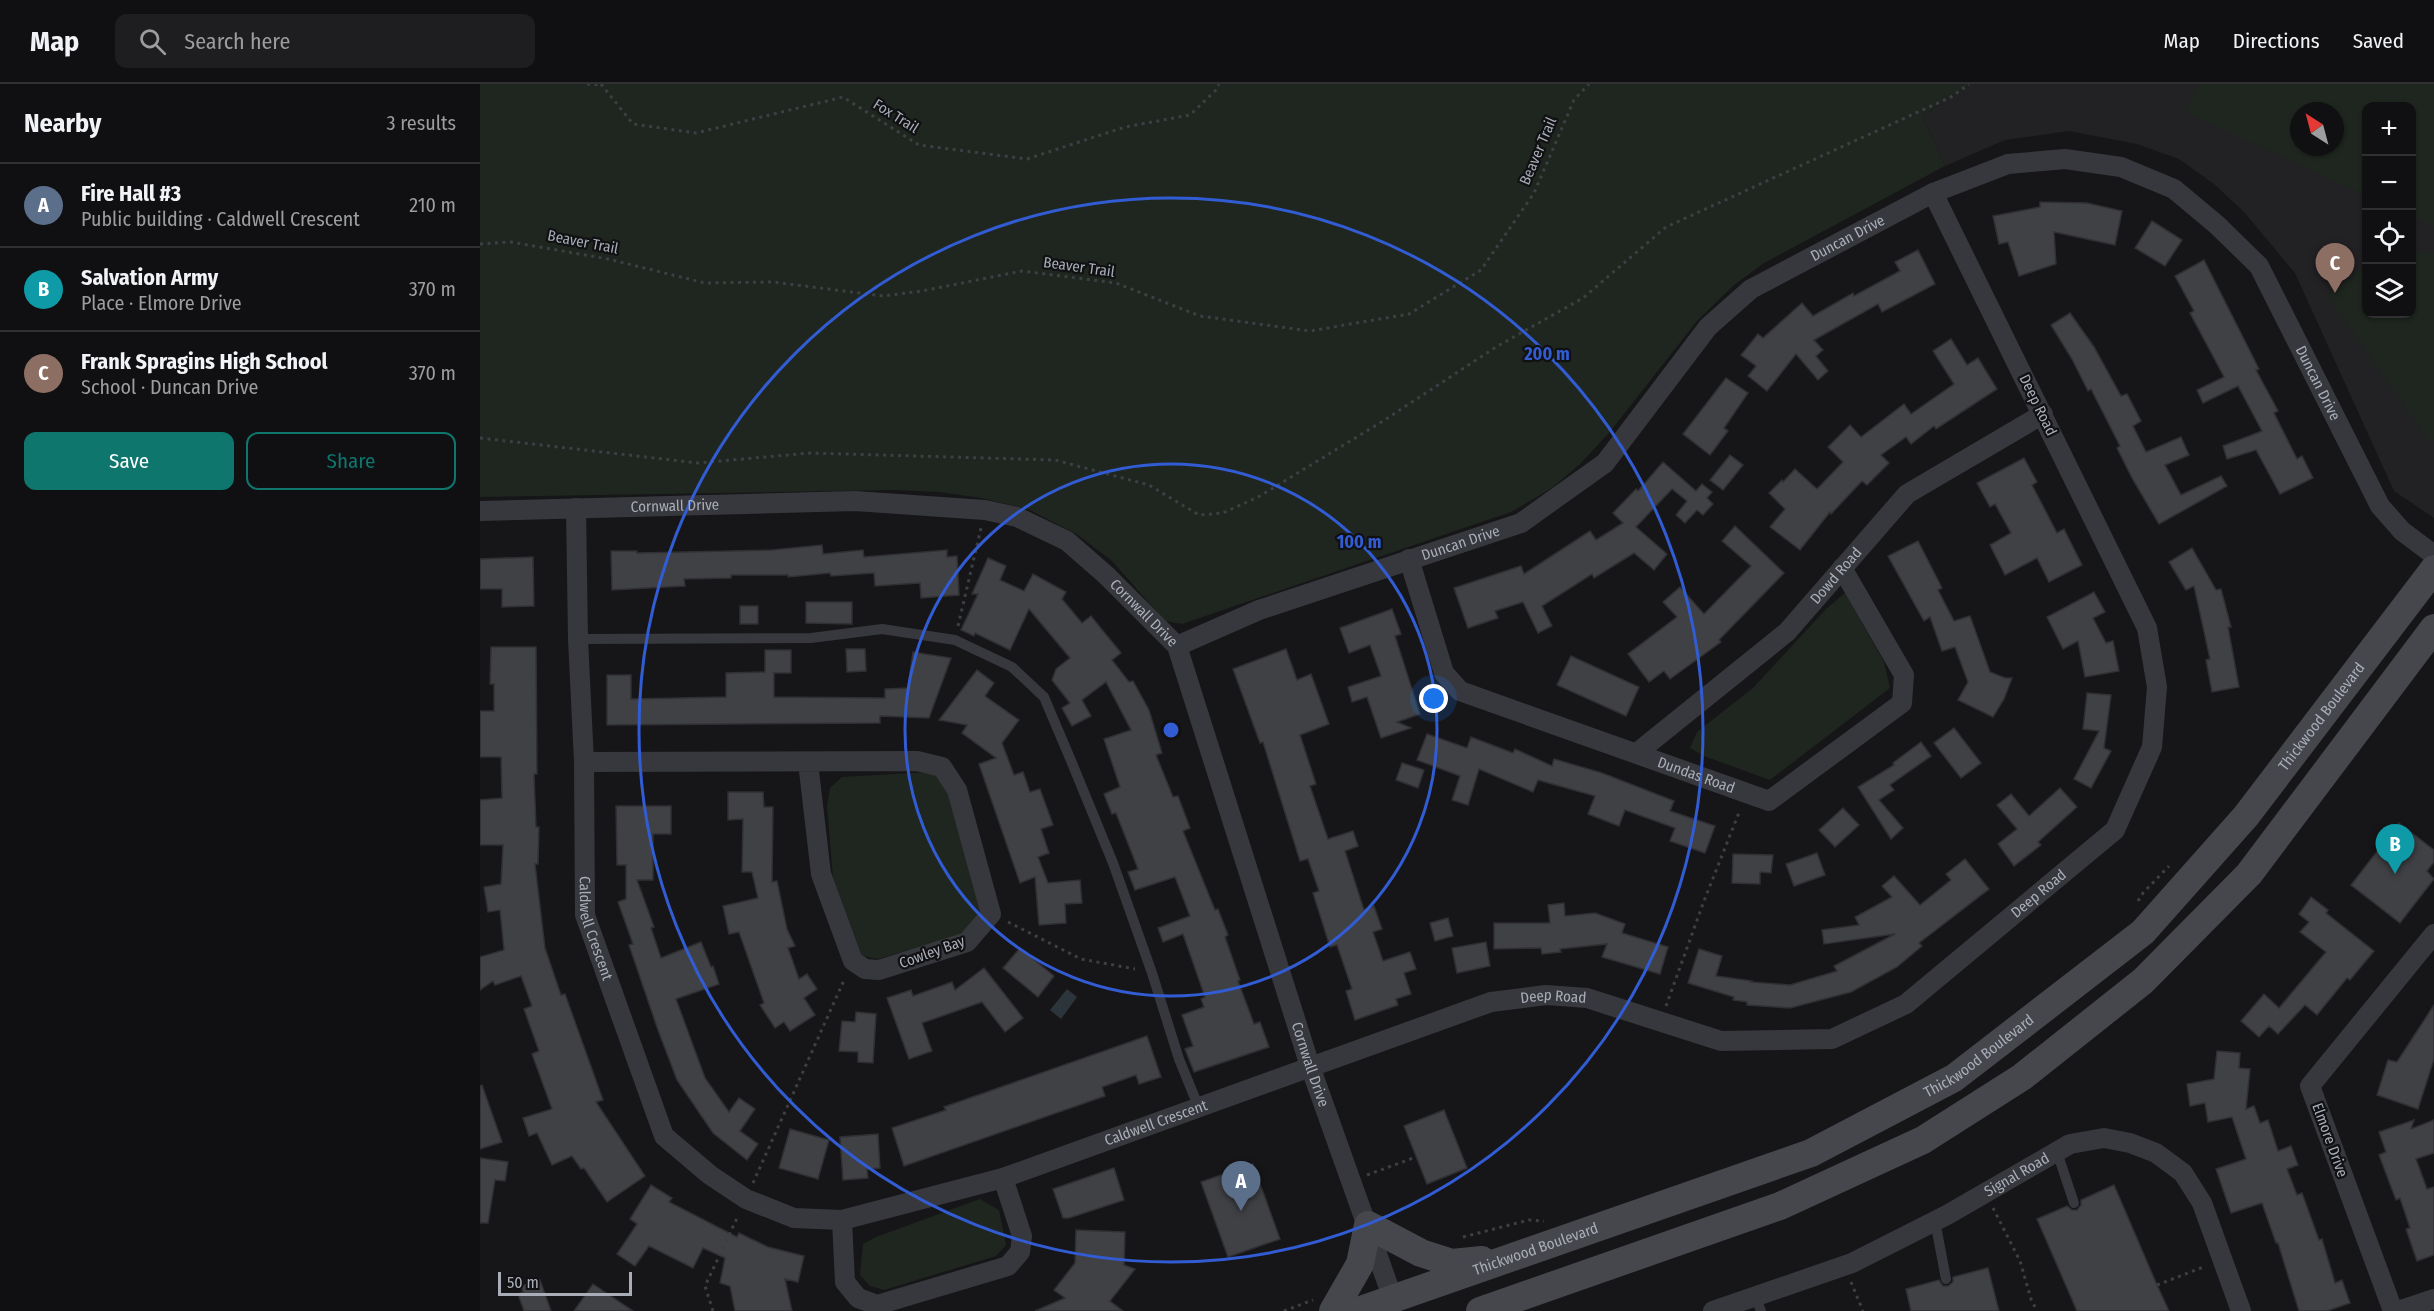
<!DOCTYPE html>
<meta charset="utf-8">
<style>
:root{--surface:#101012;--page:#1e1e20;--text:#f1f3f6;--muted:#9c9d9f;--line:#303032;--accent:#0f766e}
body{margin:0;font-family:"Fira Sans Condensed",sans-serif;background:var(--page);color:var(--text)}
.controls{position:absolute;right:18px;top:18px;display:grid;overflow:hidden;border-radius:12px;box-shadow:0 2px 4px #0004}
.controls button{width:54px;height:54px;display:grid;place-items:center;padding:0;border:0;border-bottom:2px solid var(--line);background:var(--surface);color:var(--text);font:30px sans-serif}
.compass{position:absolute;left:1810px;top:18px;width:54px;height:54px;border-radius:50%;background:var(--surface);box-shadow:0 2px 4px #0004;rotate:324deg}
.scale{position:absolute;left:18px;bottom:15px;width:134px;box-sizing:border-box;padding-left:6px;border:3px solid #a8adb8;border-top:0;font-size:16px;line-height:21px;white-space:nowrap;color:#a8adb8;-webkit-text-stroke:4px #111113;paint-order:stroke}
.you{position:absolute;left:954px;top:615px;width:21px;height:21px;margin:-15px;border:4px solid #fff;border-radius:50%;background:#1a73e8;box-shadow:0 0 0 9px #1a73e833}
.badge{display:grid;place-items:center;width:39px;height:39px;border-radius:50%;background:var(--accent);color:#fff;font-size:20px;font-weight:700}
.pin{position:absolute;translate:-50% -50px;filter:drop-shadow(0 2px 3px #0008)}
.pin::after{content:'';position:absolute;top:32px;width:21px;height:18px;background:inherit;clip-path:polygon(0 0,100% 0,50% 100%)}
.list{margin:0;padding:0;list-style:none}
h2{display:flex;justify-content:space-between;align-items:center;height:78px;margin:0;padding:0 24px;font-size:26px}
h2 small{font-size:20px;font-weight:400;color:var(--muted)}
.list li{display:grid;grid-template-columns:39px 1fr auto;gap:18px;align-items:center;box-sizing:border-box;height:84px;padding:0 24px;border-top:2px solid var(--line)}
.list b{display:block;font-size:22px;white-space:nowrap}
.list p{margin:0;font-size:20px;white-space:nowrap;color:var(--muted)}
.list em{font-size:20px;font-style:normal;color:var(--muted)}
.actions{display:flex;gap:12px;padding:18px 24px}
.actions a{flex:1;padding:14px 0;border:2px solid var(--accent);border-radius:12px;text-align:center;font-size:21px;color:var(--accent)}
.actions .main{background:var(--accent);color:#fff}
.icon{flex:none;width:33px;height:33px;fill:none;stroke:currentColor;stroke-width:2;stroke-linecap:round;stroke-linejoin:round}
.map{position:relative;flex:none;width:1954px;height:1227px;overflow:hidden}
header{display:flex;align-items:center;gap:36px;box-sizing:border-box;height:84px;padding:0 30px;background:var(--surface);border-bottom:2px solid var(--line)}
header strong{font-size:28px}
nav{display:flex;gap:33px;margin-inline-start:auto;font-size:21px}
.search{width:420px;height:54px;background:var(--page);display:flex;align-items:center;gap:15px;box-sizing:border-box;padding:0 21px;border-radius:12px;color:var(--muted);font-size:22px}
main{display:flex}
aside{flex:1;background:var(--surface)}
.map>svg:first-child{display:block}
</style>
<header>
<strong>Map</strong>
<div class="search"><svg class="icon" aria-label="search" viewBox="0 0 24 24"><circle cx="10" cy="10" r="6"/><path d="M15 15l6 6"/></svg>Search here</div>
<nav><a>Map</a><a>Directions</a><a>Saved</a></nav>
</header>
<main>
<aside>
<h2>Nearby<small>3 results</small></h2>
<ul class="list">
<li><span class="badge" style="background:#5c6f8a">A</span><div><b>Fire Hall #3</b><p>Public building · Caldwell Crescent</p></div><em>210 m</em></li>
<li><span class="badge" style="background:#0f9aa8">B</span><div><b>Salvation Army</b><p>Place · Elmore Drive</p></div><em>370 m</em></li>
<li><span class="badge" style="background:#8d6e63">C</span><div><b>Frank Spragins High School</b><p>School · Duncan Drive</p></div><em>370 m</em></li>
</ul>
<div class="actions"><a class="main">Save</a><a>Share</a></div>
</aside>
<div class="map">
<svg width="1954" height="1227" viewBox="0 0 1954 1227">
<rect width="100%" height="100%" fill="#161618"/>
<!-- built -->
<path fill="#222225" fill-rule="evenodd" d="M1491,0h463v434l-40,-27 -99,-218 -51,-61 -30,-28 -35,-25 -42,-15 -68,-13 -64,9 -60,26 -23,-50zM1886,22h46v208h-46zM1819,27h36v36h-36z"/>
<!-- green -->
<g fill="#1e261f" fill-rule="evenodd">
<polygon points="0,0 1491,0 1442,32 1465,82 1284,179 1254,201 1217,237 1129,349 1100,380 1072,404 1031,428 702,540 685,537 632,477 598,451 548,425 501,414 459,408 415,406 0,413"/>
<path d="M1718,0h236v143l-22,-11v-110h-46v89l-181,-83zM1819,27h36v36h-36z"/>
<polygon points="1932,168 1954,169 1954,356 1948,356 1848,211 1886,182 1886,230 1932,230"/>
<polygon points="1365,509 1404,578 1410,604 1290,696 1224,672 1210,664 1217,648 1274,603 1346,525"/>
<polygon points="449,688 464,696 502,828 487,849 398,875 382,872 353,794 347,722 350,704 362,693"/>
<polygon points="500,1115 519,1126 526,1161 516,1172 404,1206 390,1202 380,1191 383,1160 396,1153"/>
</g>
<!-- water -->
<polygon fill="#2c353c" points="587,905 597,913 581,935 570,926"/>
<!-- building -->
<g fill="#404145" stroke="#303034" stroke-width="1.5">
<polygon points="1560,118 1607,119 1642,127 1635,161 1574,148 1576,180 1539,192 1528,158 1519,160 1513,132 1560,123"/>
<polygon points="1672,137 1702,156 1685,182 1655,164"/>
<polygon points="1438,166 1455,200 1402,228 1398,220 1334,256 1343,266 1336,272 1348,287 1338,296 1316,270 1287,307 1268,292 1276,282 1261,271 1278,250 1283,254 1322,219 1333,232 1373,209 1374,212 1420,187 1415,178"/>
<polygon points="1724,176 1779,285 1776,286 1798,327 1794,329 1817,375 1822,372 1833,394 1800,410 1776,366 1747,375 1743,362 1782,347 1758,302 1723,319 1717,306 1744,293 1710,229 1714,227 1695,192"/>
<polygon points="1590,229 1614,263 1641,312 1647,310 1661,337 1653,342 1666,368 1701,353 1709,371 1685,381 1701,411 1741,392 1747,402 1679,440 1652,394 1637,364 1640,362 1611,305 1608,307 1592,275 1571,241"/>
<polygon points="1471,255 1487,281 1498,274 1517,305 1456,345 1454,342 1431,360 1426,353 1401,371 1409,379 1387,401 1382,397 1351,430 1350,428 1320,466 1290,443 1305,425 1289,409 1302,396 1303,398 1315,385 1337,405 1363,378 1348,363 1370,341 1381,353 1424,320 1431,330 1474,300 1453,267"/>
<polygon points="1246,294 1268,309 1244,344 1248,347 1230,371 1203,350"/>
<polygon points="1250,371 1263,381 1243,406 1230,396"/>
<polygon points="1544,374 1557,398 1552,401 1577,449 1584,445 1602,481 1569,498 1557,474 1525,491 1510,461 1531,449 1515,420 1510,423 1497,399"/>
<polygon points="1183,378 1216,407 1222,400 1232,408 1227,414 1233,420 1223,431 1217,426 1205,439 1196,431 1207,417 1192,405 1156,443 1187,470 1174,486 1154,469 1114,494 1112,490 1062,522 1072,542 1058,549 1043,518 1015,527 1018,534 988,544 974,504 1041,482 1044,490 1110,447 1116,456 1143,439 1133,429 1156,405 1158,407"/>
<polygon points="1255,442 1304,489 1239,556 1241,558 1190,595 1184,587 1169,598 1148,570 1197,533 1183,518 1200,503 1224,530 1271,482 1242,457"/>
<polygon points="1438,457 1462,504 1458,506 1474,537 1490,532 1510,588 1525,594 1532,594 1524,615 1513,633 1478,616 1488,598 1475,563 1462,567 1450,533 1444,537 1408,472"/>
<polygon points="342,461 343,470 383,466 384,473 467,466 467,473 477,472 479,511 441,514 440,499 395,502 394,489 351,492 350,489 308,493 308,491 251,491 251,494 204,495 205,502 132,506 131,467 157,467 157,469 292,466"/>
<polygon points="1712,464 1736,506 1741,505 1751,543 1748,543 1759,603 1732,608 1726,576 1730,575 1714,502 1706,506 1689,478"/>
<polygon points="53,473 54,522 22,523 22,505 0,505 0,475"/>
<polygon points="508,474 526,482 520,496 544,507 553,490 586,508 582,515 602,539 611,532 641,569 632,576 649,598 653,597 669,626 682,669 676,671 693,713 698,712 710,744 703,747 735,826 738,825 748,851 745,853 760,896 758,897 774,940 780,938 789,963 714,988 705,965 713,962 702,931 724,923 721,915 725,913 703,850 683,858 678,844 710,832 695,793 655,806 648,788 658,785 636,729 632,730 624,710 640,703 624,655 651,646 626,598 602,616 611,632 592,642 582,624 590,619 572,596 576,585 590,574 549,525 530,566 495,549 494,552 481,546 498,510 492,510"/>
<polygon points="1614,508 1625,528 1613,534 1626,559 1633,557 1639,587 1605,593 1598,557 1583,565 1567,533"/>
<polygon points="326,518 372,518 372,540 326,539"/>
<rect x="260" y="522" width="18" height="18"/>
<polygon points="912,525 921,550 915,552 940,630 917,638 931,644 901,654 887,613 872,618 868,603 901,592 890,561 869,569 860,544"/>
<polygon points="11,563 56,563 57,690 54,690 56,743 59,743 58,780 55,780 65,864 81,911 85,910 123,1016 116,1018 165,1092 127,1118 104,1084 101,1085 92,1072 72,1081 57,1049 49,1052 43,1034 72,1025 52,970 59,967 44,925 52,922 41,892 15,901 13,897 0,906 0,873 24,866 20,826 8,828 4,803 21,800 23,761 0,761 0,716 22,714 21,673 0,673 0,627 14,627 14,600 10,600"/>
<polygon points="366,565 385,565 386,587 367,588"/>
<polygon points="806,565 817,596 831,590 849,640 820,651 836,700 830,702 848,755 873,747 878,762 865,767 884,826 894,822 902,845 893,848 903,877 930,868 936,885 924,889 931,910 916,915 918,921 875,936 866,907 872,905 857,861 850,863 845,847 833,809 839,807 828,775 820,777 783,658 780,659 753,585"/>
<polygon points="285,566 311,566 311,589 294,589 294,613 405,614 405,605 428,604 433,568 471,574 449,634 400,632 400,639 127,641 127,591 151,591 151,615 246,613 246,589 285,588"/>
<polygon points="1091,572 1159,603 1146,632 1077,601"/>
<polygon points="497,586 514,599 505,612 539,636 522,659 534,691 543,688 550,708 560,705 573,741 561,745 569,769 558,773 568,799 600,796 602,819 585,820 586,839 559,841 555,793 540,799 499,680 516,674 482,649 487,641 459,636"/>
<polygon points="1607,609 1631,611 1624,664 1631,667 1611,704 1594,695 1619,647 1603,645"/>
<polygon points="1474,644 1501,679 1481,694 1454,659"/>
<polygon points="947,650 987,664 991,653 1033,669 1035,665 1072,682 1074,675 1122,689 1194,717 1190,727 1235,742 1225,769 1190,757 1195,744 1145,726 1139,742 1108,730 1115,712 1058,696 1053,708 999,685 988,721 972,716 980,692 937,676"/>
<polygon points="1441,658 1451,672 1410,701 1414,706 1399,716 1423,744 1411,755 1378,703 1414,681 1413,679"/>
<polygon points="922,679 944,686 938,704 916,696"/>
<polygon points="1580,704 1597,723 1558,758 1561,761 1534,782 1518,760 1537,745 1517,721 1531,710 1549,732"/>
<polygon points="248,708 283,708 284,723 293,723 292,798 297,797 307,845 315,862 308,864 319,895 327,890 337,905 324,914 335,931 310,947 304,938 295,944 280,921 284,919 259,848 249,850 243,822 278,814 272,788 262,788 263,735 248,736"/>
<polygon points="136,722 191,722 191,750 173,750 173,796 157,796 174,843 171,844 181,874 221,858 231,883 233,882 239,900 196,915 225,994 249,1028 259,1014 275,1025 260,1047 278,1060 267,1076 233,1049 197,996 178,946 149,861 153,860 138,818 146,815 146,781 137,781"/>
<polygon points="1363,724 1379,741 1355,763 1339,746"/>
<polygon points="1919,739 1954,766 1954,778 1947,787 1954,795 1920,839 1871,801"/>
<polygon points="1337,769 1345,791 1314,802 1306,780"/>
<polygon points="1253,770 1293,771 1291,789 1280,788 1280,800 1252,799"/>
<polygon points="1485,775 1509,805 1439,859 1442,862 1417,883 1371,908 1310,924 1267,921 1267,918 1253,916 1254,913 1208,899 1219,865 1242,872 1236,892 1272,897 1271,898 1310,901 1357,887 1354,882 1415,850 1344,860 1342,846 1379,841 1375,833 1412,813 1402,802 1414,792 1440,821 1471,796 1466,790"/>
<polygon points="1831,813 1848,826 1846,829 1894,867 1870,896 1867,894 1837,931 1825,921 1798,950 1789,942 1779,953 1761,937 1784,910 1799,924 1846,868 1820,848 1829,838 1819,830"/>
<polygon points="1084,819 1085,832 1115,829 1145,840 1142,849 1188,863 1180,890 1122,873 1127,860 1080,865 1081,868 1062,870 1061,864 1014,865 1014,839 1070,839 1068,821"/>
<polygon points="968,834 973,852 955,857 950,839"/>
<polygon points="1006,858 1010,882 977,889 972,864"/>
<polygon points="540,864 574,892 558,913 523,884"/>
<polygon points="504,884 543,934 525,948 502,918 442,939 452,967 429,975 407,914 431,906 433,912 472,898 475,906"/>
<polygon points="1954,921 1954,975 1938,1025 1897,1011 1908,976 1917,978"/>
<polygon points="376,928 396,930 393,979 378,978 378,968 359,967 362,937 375,938"/>
<polygon points="667,952 681,993 659,1000 656,991 622,1003 625,1012 424,1082 412,1044 466,1026 464,1023"/>
<polygon points="1737,967 1760,969 1759,984 1770,985 1766,1025 1774,1022 1780,1039 1788,1036 1798,1067 1811,1062 1818,1081 1807,1085 1817,1111 1822,1109 1839,1156 1842,1155 1855,1199 1862,1196 1870,1219 1847,1227 1819,1227 1798,1159 1796,1159 1782,1119 1751,1129 1736,1085 1766,1075 1752,1033 1728,1038 1725,1019 1710,1022 1707,1000 1734,995"/>
<polygon points="2,1001 22,1058 0,1065 0,1002"/>
<polygon points="964,1026 987,1084 947,1100 924,1042"/>
<polygon points="1934,1036 1931,1045 1954,1036 1954,1069 1936,1075 1947,1105 1954,1103 1954,1171 1937,1177 1926,1145 1930,1144 1920,1114 1916,1116 1899,1071 1906,1068 1899,1048"/>
<polygon points="310,1045 349,1056 338,1095 299,1084"/>
<polygon points="398,1050 400,1084 387,1085 388,1094 363,1096 360,1053"/>
<polygon points="0,1074 28,1078 25,1097 15,1096 8,1139 0,1139"/>
<polygon points="773,1080 800,1155 748,1173 721,1098"/>
<polygon points="634,1084 644,1116 589,1134 583,1134 573,1105"/>
<polygon points="171,1101 192,1114 189,1118 257,1153 259,1149 288,1163 324,1172 318,1198 305,1195 312,1227 255,1227 250,1202 240,1199 245,1174 223,1164 213,1184 169,1162 155,1182 137,1170 157,1140 150,1135"/>
<polygon points="1634,1101 1677,1201 1689,1227 1597,1227 1557,1135 1587,1122 1592,1126 1597,1126 1601,1121 1601,1116"/>
<polygon points="596,1146 645,1148 644,1181 655,1185 630,1217 643,1227 555,1227 585,1214 574,1206 595,1179"/>
<polygon points="1508,1184 1519,1227 1431,1227 1426,1205 1459,1196 1463,1202 1468,1202 1473,1198 1473,1193"/>
<polygon points="60,1196 71,1227 44,1227 38,1210 43,1208 41,1202"/>
<polygon points="113,1200 153,1227 94,1227"/>
</g>
<g fill="none" stroke-linecap="round" stroke-linejoin="round">
<!-- path -->
<g stroke="#3d3f44" stroke-width="3" stroke-dasharray="3 4.5" stroke-linecap="butt">
<polyline points="107,0 122,1"/>
<polyline points="121,0 153,40 216,49 363,13 439,61 547,75 645,43 710,31 735,7 739,0"/>
<polyline points="0,160 31,158 128,175 225,199 293,198 403,212 442,207 542,187 636,199 720,232 830,247 929,230 1001,186 1054,109 1094,16 1109,0"/>
<polyline points="0,354 218,379 330,369 575,376 669,401 719,431 743,429 780,412 903,337 1016,263 1103,214 1186,143 1471,13 1489,0"/>
<polyline points="478,542 501,444"/>
<polyline points="1658,817 1663,809 1689,782"/>
<polyline points="528,838 601,875 655,885"/>
<polyline points="1186,922 1224,817 1260,726"/>
<polyline points="887,1091 936,1073"/>
<polyline points="273,1099 365,894"/>
<polyline points="1513,1124 1540,1177 1551,1215 1557,1227"/>
<polyline points="983,1153 1049,1136 1064,1137"/>
<polyline points="1371,1198 1383,1227"/>
<polyline points="1677,1201 1726,1182"/>
<polyline points="233,1227 225,1202 258,1132"/>
<polyline points="804,1227 833,1216"/>
</g>
<!-- service -->
<g stroke="#37383d" stroke-width="10">
<polyline points="98,555 331,554 402,545 475,556 532,583 564,613 592,679 633,779 672,889 699,975 719,1024"/>
<polyline points="1577,1068 1594,1119"/>
<polyline points="1455,1137 1466,1195"/>
<polyline points="1275,1212 1281,1227"/>
</g>
<!-- minor -->
<g stroke="#37383d" stroke-width="20">
<path id="s1" d="M96,424l2,131 6,123 1,153 79,221 46,39 36,24 48,19 48,2 161,-42 488,-176 55,-7 41,3 134,43 111,-2 74,-35 209,-174 37,-83 5,-60 -10,-59 -214,-435"/>
<path id="s2" d="M0,427l375,-10 130,9 32,7 50,24 39,34 71,71 133,420 83,233"/>
<path id="s3" d="M929,475l35,114 16,18 309,110 133,-98 2,-28 -62,-107"/>
<path id="s4" d="M697,562l82,-36 262,-87 84,-60 103,-136 43,-38 182,-96 75,-29 57,-5 56,8 53,22 43,36 42,41 121,240 22,25 32,24"/>
<path id="s5" d="M1158,668l149,-120 120,-138 136,-80"/>
<polyline points="104,678 437,677 462,683 477,706 511,830 487,858 399,886 385,885 373,877 341,790 328,678"/>
<polyline points="362,1136 365,1198 378,1214 397,1221 528,1182 540,1168 542,1152 523,1094"/>
<path id="s6" d="M1233,1227l139,-48 95,-48 123,-71 34,-6 26,5 26,10 27,20 19,30 39,108"/>
<polyline points="1913,1227 1830,1002 1954,850"/>
<polyline points="1918,1227 1954,1215"/>
</g>
<!-- secondary -->
<g stroke="#45474d" stroke-width="28">
<polyline points="853,1227 880,1180 888,1141 941,1169 972,1179 1002,1176"/>
<path id="s7" d="M878,1227l453,-158 143,-75 189,-146 103,-116 188,-247"/>
<polyline points="1000,1227 1300,1122 1443,1056 1542,993 1663,897 1769,790 1954,544"/>
</g>
</g>
<!-- distance rings -->
<g fill="none" stroke="#325cd3" stroke-width="3">
<circle cx="691" cy="646" r="266"/>
<circle cx="691" cy="646" r="532"/>
</g>
<g text-anchor="middle" stroke-width="4.5" stroke-linejoin="round" paint-order="stroke">
<!-- street labels -->
<g font-size="15" fill="#a8adb8" stroke="#111113">
<text transform="translate(416 32) rotate(32)" y="5">Fox Trail</text>
<text transform="translate(1058 67) rotate(-67)" y="5">Beaver Trail</text>
<text dy="5" stroke="none"><textPath href="#s4" startOffset="806">Duncan Drive</textPath></text>
<text transform="translate(103 158) rotate(11)" y="5">Beaver Trail</text>
<text transform="translate(599 183) rotate(8)" y="5">Beaver Trail</text>
<text dy="5" stroke="none"><textPath href="#s4" startOffset="1400">Duncan Drive</textPath></text>
<text transform="translate(1558 321) rotate(64)" y="5">Deep Road</text>
<text dy="5" stroke="none"><textPath href="#s2" startOffset="195">Cornwall Drive</textPath></text>
<text dy="5" stroke="none"><textPath href="#s4" startOffset="302">Duncan Drive</textPath></text>
<text dy="5" stroke="none"><textPath href="#s5" startOffset="266">Dowd Road</textPath></text>
<text dy="5" stroke="none"><textPath href="#s2" startOffset="699">Cornwall Drive</textPath></text>
<text dy="5" stroke="none"><textPath href="#s7" startOffset="1160">Thickwood Boulevard</textPath></text>
<text dy="5" stroke="none"><textPath href="#s3" startOffset="394">Dundas Road</textPath></text>
<text dy="5" stroke="none"><textPath href="#s1" startOffset="2133">Deep Road</textPath></text>
<text dy="5" stroke="none"><textPath href="#s1" startOffset="422">Caldwell Crescent</textPath></text>
<text transform="translate(452 868) rotate(-20)" y="5">Cowley Bay</text>
<text dy="5" stroke="none"><textPath href="#s1" startOffset="1593">Deep Road</textPath></text>
<text dy="5" stroke="none"><textPath href="#s7" startOffset="674">Thickwood Boulevard</textPath></text>
<text dy="5" stroke="none"><textPath href="#s2" startOffset="1185">Cornwall Drive</textPath></text>
<text dy="5" stroke="none"><textPath href="#s1" startOffset="1174">Caldwell Crescent</textPath></text>
<text transform="translate(1850 1056) rotate(70)" y="5">Elmore Drive</text>
<text dy="5" stroke="none"><textPath href="#s6" startOffset="334">Signal Road</textPath></text>
<text dy="5" stroke="none"><textPath href="#s7" startOffset="188">Thickwood Boulevard</textPath></text>
</g>
</g>
<circle cx="691" cy="646" r="9" fill="#325cd3" stroke="#111113" stroke-width="3"/>
<g font-size="18" text-anchor="middle" font-weight="bold" fill="#325cd3" stroke="#111113" stroke-width="4.5" stroke-linejoin="round" paint-order="stroke">
<text x="1067" y="276">200 m</text>
<text x="879" y="464">100 m</text>
</g>
</svg>
<div class="controls">
<button>+</button>
<button>−</button>
<button><svg class="icon" aria-label="locate" viewBox="0 0 24 24"><circle cx="12" cy="12" r="6"/><path d="M12 2v4M12 18v4M2 12h4M18 12h4"/></svg></button>
<button><svg class="icon" aria-label="layers" viewBox="0 0 24 24"><path d="M12 4l9 5-9 5-9-5zM3 14l9 5 9-5"/></svg></button>
</div>
<svg class="compass" viewBox="-18 -18 36 36"><path d="M0-13l5 13h-10z" fill="#e53935"/><path d="M0 13l5-13h-10z" fill="#9c9d9f"/></svg>
<div class="scale">50 m</div>
<div class="you"></div>
<div class="pin badge" style="left:761px;top:1127px;background:#5c6f8a">A</div>
<div class="pin badge" style="left:1915px;top:790px;background:#0f9aa8">B</div>
<div class="pin badge" style="left:1855px;top:209px;background:#8d6e63">C</div>
</div>
</main>
